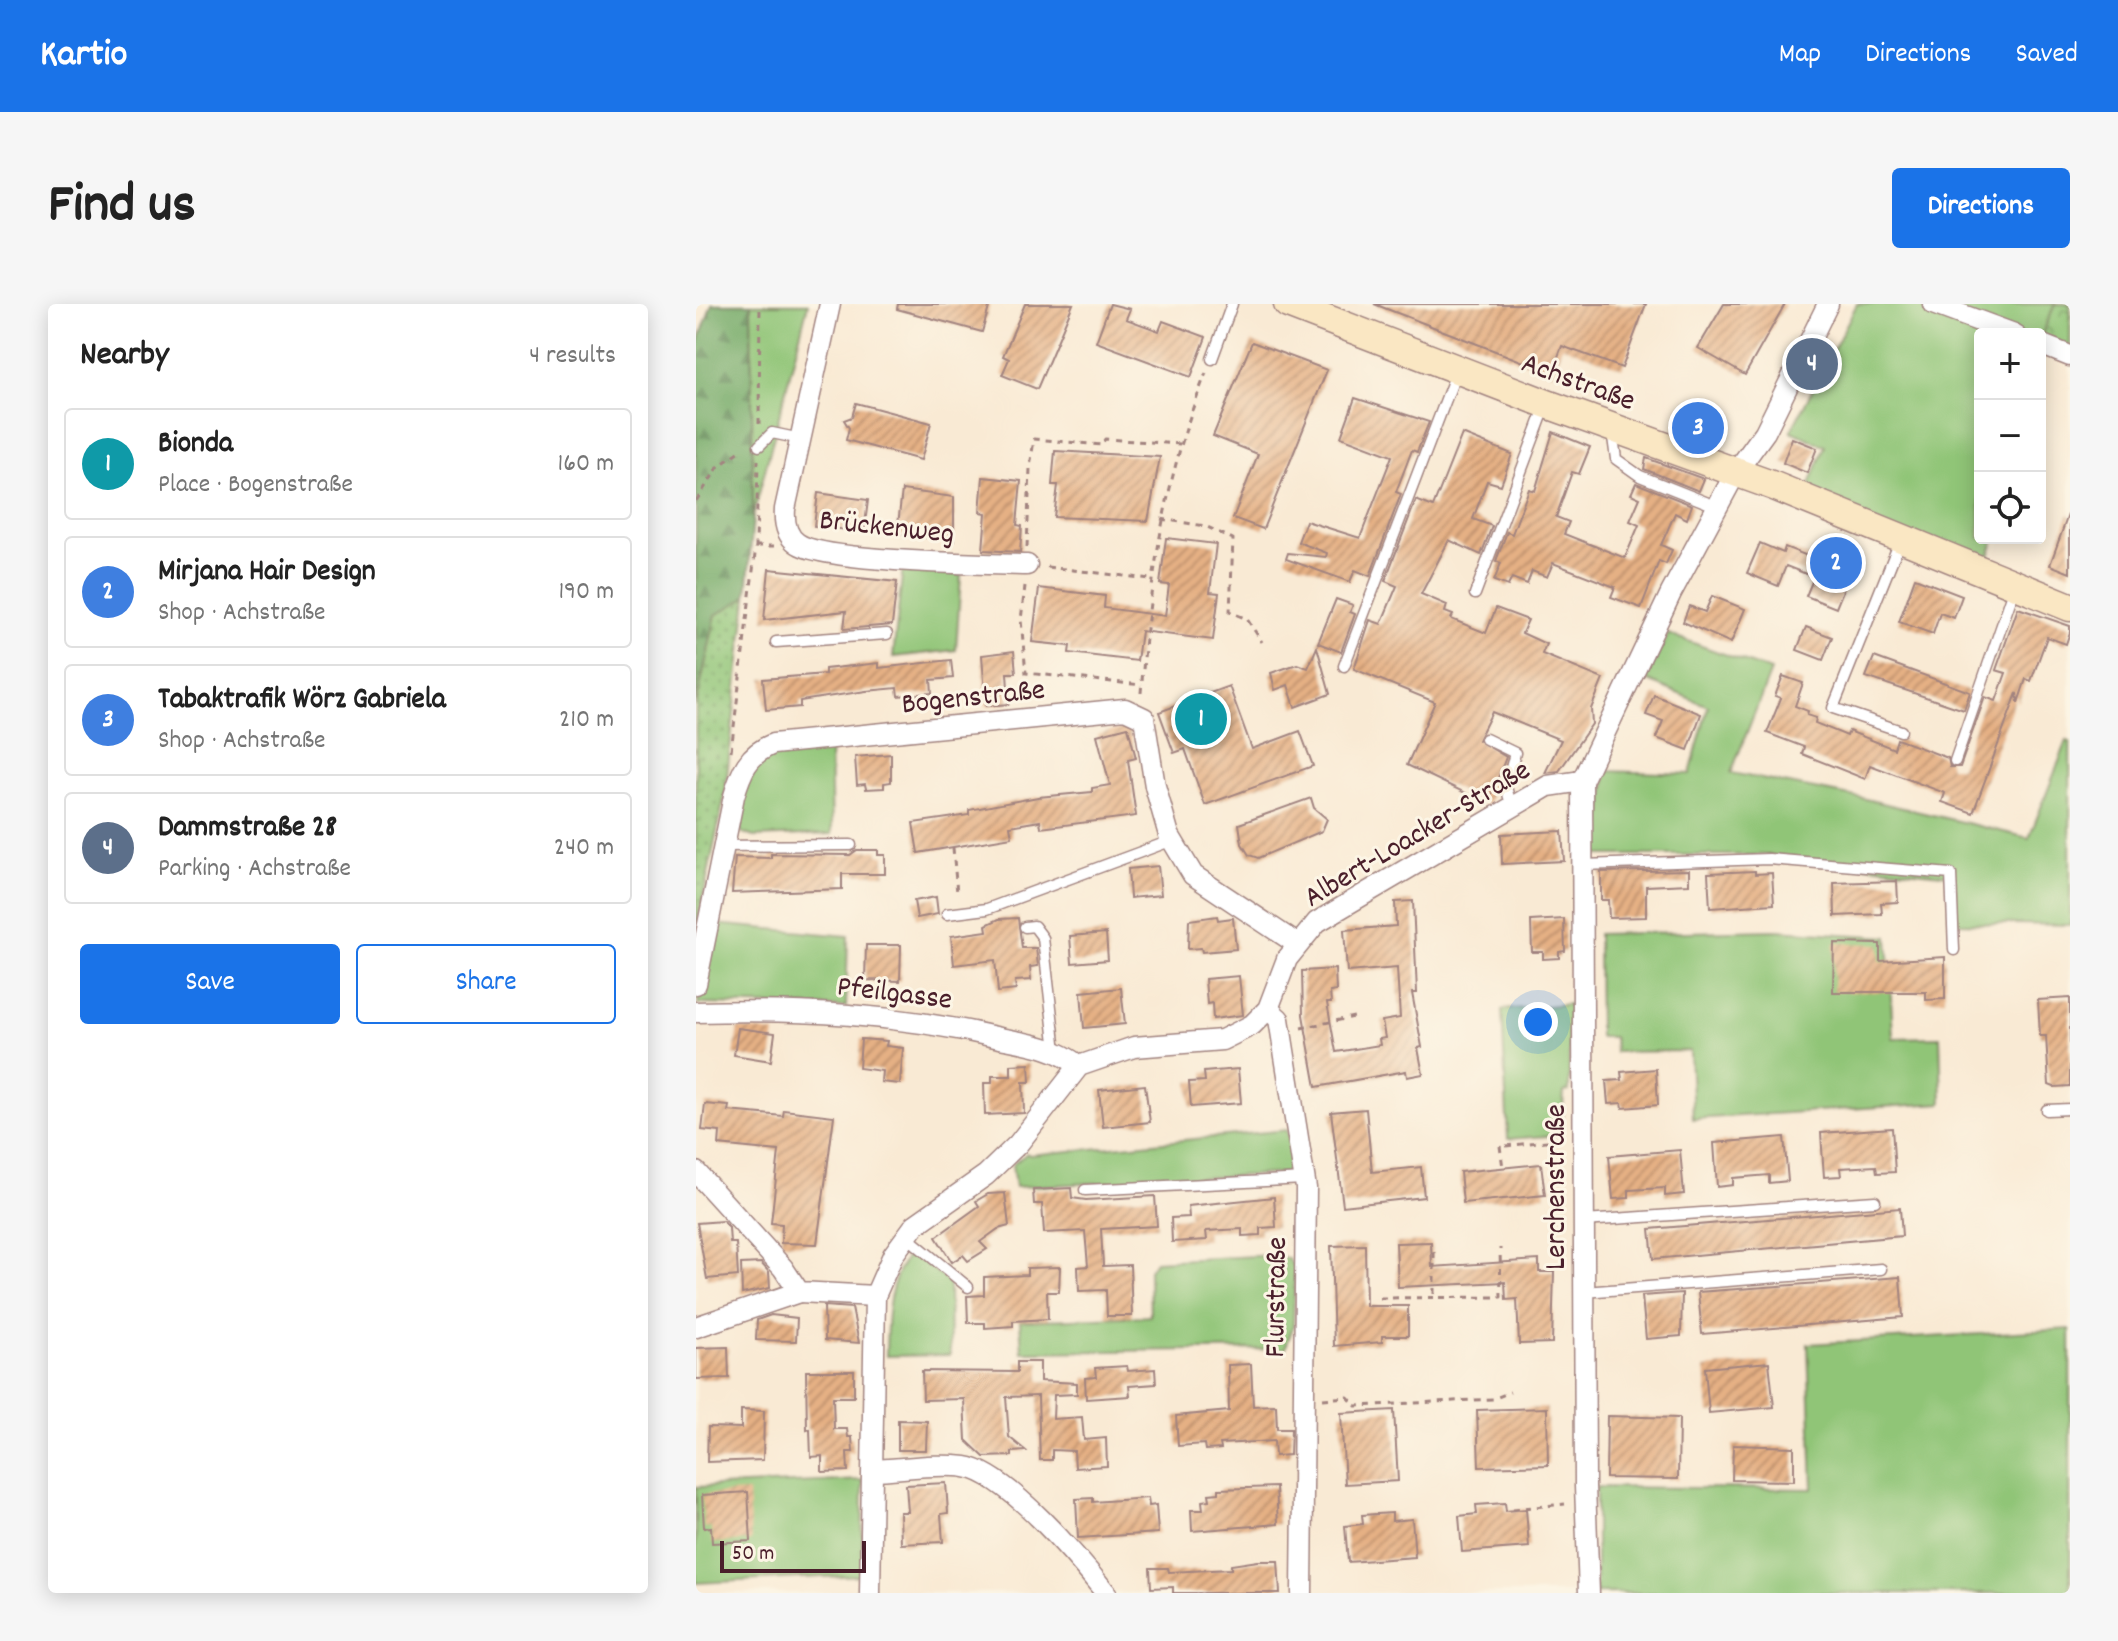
<!DOCTYPE html>
<meta charset="utf-8">
<style>
:root{--surface:#fff;--page:#f6f6f6;--text:#222;--muted:#767676;--line:#e0e0e0;--accent:#1a73e8}
body{margin:0;font-family:Dekko,sans-serif;background:var(--page);color:var(--text)}
.controls{position:absolute;right:24px;top:24px;display:grid;overflow:hidden;border-radius:8px;box-shadow:0 4px 20px #0003}
.controls button{width:72px;height:72px;display:grid;place-items:center;padding:0;border:0;border-bottom:2px solid var(--line);background:var(--surface);color:var(--text);font:40px sans-serif}
.scale{position:absolute;left:24px;bottom:20px;width:146px;box-sizing:border-box;padding-left:8px;border:4px solid #4a1f2b;border-top:0;font-size:22px;line-height:28px;white-space:nowrap;color:#4a1f2b;-webkit-text-stroke:6px #fcf5e5;paint-order:stroke}
.you{position:absolute;left:842px;top:718px;width:28px;height:28px;margin:-20px;border:6px solid #fff;border-radius:50%;background:#1a73e8;box-shadow:0 0 0 12px #1a73e833}
.badge{display:grid;place-items:center;width:52px;height:52px;border-radius:50%;background:var(--accent);color:#fff;font-size:26px;font-weight:700}
.pin{position:absolute;translate:-50% -50%;border:4px solid #fff;box-shadow:0 2px 8px #0006}
.list{margin:0;padding:0;list-style:none}
h2{display:flex;justify-content:space-between;align-items:center;height:104px;margin:0;padding:0 32px;font-size:34px}
h2 small{font-size:26px;font-weight:400;color:var(--muted)}
.list li{display:grid;grid-template-columns:52px 1fr auto;gap:24px;align-items:center;box-sizing:border-box;height:112px;margin:0 16px 16px;padding:0 16px;border:2px solid var(--line);border-radius:8px}
.list b{display:block;font-size:30px;white-space:nowrap}
.list p{margin:0;font-size:26px;white-space:nowrap;color:var(--muted)}
.list em{font-size:26px;font-style:normal;color:var(--muted)}
.actions{display:flex;gap:16px;padding:24px 32px}
.actions a{flex:1;padding:18px 0;border:2px solid var(--accent);border-radius:8px;text-align:center;font-size:28px;color:var(--accent)}
.actions .main{background:var(--accent);color:#fff}
.icon{flex:none;width:44px;height:44px;fill:none;stroke:currentColor;stroke-width:2;stroke-linecap:round;stroke-linejoin:round}
.map{position:relative;flex:none;width:1374px;height:1289px;overflow:hidden;border-radius:8px}
header{display:flex;align-items:center;gap:48px;box-sizing:border-box;height:112px;padding:0 40px;background:var(--accent);color:#fff}
header strong{font-size:38px}
nav{display:flex;gap:44px;margin-inline-start:auto;font-size:28px}
.intro{display:flex;align-items:center;justify-content:space-between;box-sizing:border-box;height:192px;padding:0 48px}
h1{margin:0;font-size:56px}
.button{padding:20px 36px;border-radius:8px;background:var(--accent);color:#fff;font-size:28px;font-weight:700}
main{display:flex;gap:48px;padding:0 48px}
aside{flex:1;background:var(--surface);border-radius:8px;box-shadow:0 4px 20px #0003}
.map>svg:first-child{display:block}
</style>
<header>
<strong>Kartio</strong>
<nav><a>Map</a><a>Directions</a><a>Saved</a></nav>
</header>
<div class="intro"><h1>Find us</h1><a class="button">Directions</a></div>
<main>
<aside>
<h2>Nearby<small>4 results</small></h2>
<ul class="list">
<li><span class="badge" style="background:#0f9aa8">1</span><div><b>Bionda</b><p>Place · Bogenstraße</p></div><em>160 m</em></li>
<li><span class="badge" style="background:#3f7fe0">2</span><div><b>Mirjana Hair Design</b><p>Shop · Achstraße</p></div><em>190 m</em></li>
<li><span class="badge" style="background:#3f7fe0">3</span><div><b>Tabaktrafik Wörz Gabriela</b><p>Shop · Achstraße</p></div><em>210 m</em></li>
<li><span class="badge" style="background:#5c6f8a">4</span><div><b>Dammstraße 28</b><p>Parking · Achstraße</p></div><em>240 m</em></li>
</ul>
<div class="actions"><a class="main">Save</a><a>Share</a></div>
</aside>
<div class="map">
<svg width="1374" height="1289" viewBox="0 0 1374 1289">
<defs>
<pattern id="forest-firs" width="22" height="20" patternUnits="userSpaceOnUse" patternTransform="scale(2)"><rect width="22" height="20" fill="#74aa68"/><path d="M5 1l3.5 6h-7zM16 11l3.5 6h-7z" fill="#618a56"/></pattern>
<pattern id="park-crowns" width="20" height="18" patternUnits="userSpaceOnUse" patternTransform="scale(2)"><rect width="20" height="18" fill="#90c577"/><path d="M2 6a3 3 0 1 1 6 0M12 15a3 3 0 1 1 6 0" fill="none" stroke="#789f62"/></pattern>
<pattern id="garden-dots" width="8" height="8" patternUnits="userSpaceOnUse" patternTransform="scale(2)"><rect width="8" height="8" fill="#90c577"/><path d="M2 2h.1M6 6h.1" fill="none" stroke="#789f62" stroke-width="1.8" stroke-linecap="round"/></pattern>
<pattern id="building-hatch" width="6" height="6" patternUnits="userSpaceOnUse" patternTransform="scale(2)"><rect width="6" height="6" fill="#e5b084"/><path d="M-1 1l2-2M0 6l6-6M5 7l2-2" fill="none" stroke="#bc8f6c"/></pattern>
</defs>
<rect width="100%" height="100%" fill="#fcf5e5"/>
<filter id="ink" filterUnits="userSpaceOnUse"><feTurbulence type="fractalNoise" baseFrequency=".0125" numOctaves="2"/><feDisplacementMap in="SourceGraphic" scale="16" xChannelSelector="R" yChannelSelector="G"/><feConvolveMatrix kernelMatrix="1 2 1 2 8 2 1 2 1" color-interpolation-filters="sRGB"/></filter>
<filter id="wash" filterUnits="userSpaceOnUse"><feTurbulence type="fractalNoise" baseFrequency=".006" numOctaves="4" result="noise"/><feDisplacementMap in="SourceGraphic" scale="32" xChannelSelector="R" yChannelSelector="G"/><feGaussianBlur stdDeviation="1.8" result="paint"/><feColorMatrix in="noise" values="0 0 0 0 0 0 0 0 0 0 0 0 0 0 0 0 0 1.4 0 .05"/><feComposite in="paint" operator="in"/></filter>
<g filter="url(#wash)">
<rect width="100%" height="100%" fill="#f9ead4"/>
<!-- grass -->
<g fill="#90c577" stroke="#6d7251" stroke-width="2">
<polygon points="55,0 112,0 57,213"/>
<polygon points="1161,0 1359,0 1344,35 1344,30 1284,30 1284,234 1299,234 1288,267 1108,196 1129,142 1095,127"/>
<polygon points="207,263 265,271 260,346 197,353"/>
<polygon points="972,330 1075,367 1035,469 1165,494 1333,534 1371,437 1374,438 1374,621 1260,619 1255,571 1073,551 901,551 911,467 994,470 1012,402 950,376"/>
<path d="M134,442l2,88 -78,3 -12,-4c-14,-30 4,-52 20,-78z"/>
<polygon points="19,620 152,632 150,703 2,700"/>
<polygon points="1080,626 1192,633 1197,734 1244,733 1246,799 997,815 994,747 919,748 918,733 903,733 902,630"/>
<polygon points="873,700 873,787 868,788 865,831 812,835 806,706"/>
<polygon points="591,826 597,869 319,883 316,861 331,849 333,851"/>
<path d="M215,947l38,32 1,72 -64,1c1,-38 0,-74 25,-105z"/>
<polygon points="581,951 592,955 599,964 597,1023 589,1045 326,1048 324,1017 454,1012 453,966 459,957"/>
<polygon points="1374,1025 1374,1289 900,1289 900,1183 1117,1185 1112,1040"/>
<polygon points="167,1176 166,1271 0,1279 0,1183"/>
</g>
<!-- forest -->
<polygon fill="url(#forest-firs)" stroke="#5f644a" stroke-width="2" points="16,0 55,0 57,213 51,293 20,311 0,403 0,45"/>
<!-- park -->
<polygon fill="url(#park-crowns)" stroke="#6d7251" stroke-width="2" points="1359,0 1374,0 1374,51 1344,35"/>
<!-- garden -->
<polygon fill="url(#garden-dots)" stroke="#6d7251" stroke-width="2" points="51,293 29,490 0,626 0,403 20,311"/>
<g id="blocks">
<!-- building -->
<g fill="url(#building-hatch)">
<polygon points="202,0 294,0 286,28 201,5"/>
<polygon points="329,0 377,0 341,85 306,71 313,55 307,52"/>
<polygon points="414,0 434,5 430,15 463,27 467,17 510,33 495,73 400,38"/>
<polygon points="678,0 950,0 926,64 866,42 856,69"/>
<polygon points="1028,0 1089,0 1049,71 1002,44"/>
<polygon points="556,38 631,66 567,225 537,214 562,150 517,132"/>
<polygon points="659,94 733,118 721,148 716,146 700,188 705,190 674,272 659,266 654,278 590,255 592,249 630,253 631,249 602,238 610,217 664,234 696,152 645,133"/>
<polygon points="160,99 235,119 225,156 150,136 153,124 148,116 156,113"/>
<polygon points="857,128 894,143 883,170 876,168 860,213 873,218 868,230 929,254 943,221 934,217 944,194 935,190 940,179 996,201 991,215 979,209 965,241 976,246 970,260 963,257 945,304 915,293 919,283 857,259 851,273 836,267 831,280 816,274 812,282 798,277 805,259 800,257 811,228 816,230 833,185 839,187"/>
<polygon points="766,130 816,150 805,181 791,177 777,215 796,222 785,251 753,236 725,290 751,301 749,308 757,311 755,315 790,329 800,304 832,316 826,329 850,340 846,350 907,375 895,405 896,420 863,467 849,469 865,436 796,408 782,436 810,453 792,500 711,461 739,398 658,365 674,316 685,320 701,282 689,277 720,196 737,203"/>
<polygon points="1096,134 1121,144 1111,169 1087,159"/>
<polygon points="359,147 464,153 452,217 358,213 362,181 356,181"/>
<polygon points="950,154 1008,175 1003,187 948,165"/>
<polygon points="287,173 325,177 321,221 326,222 324,248 287,246 290,209 284,208"/>
<polygon points="206,186 258,193 258,237 201,230"/>
<polygon points="122,189 172,196 168,228 118,222"/>
<polygon points="1372,211 1374,211 1374,269 1354,261"/>
<polygon points="470,234 520,240 514,288 523,289 517,336 445,327 441,357 373,349 374,342 336,338 343,284 409,292 408,304 469,312 473,281 464,280"/>
<polygon points="1132,238 1162,250 1140,304 1110,292 1118,273 1090,262 1082,282 1051,269 1064,239 1087,249 1089,243 1124,257"/>
<polygon points="73,265 201,278 196,321 148,325 150,307 68,316"/>
<polygon points="1219,274 1266,292 1258,314 1244,309 1237,330 1203,318"/>
<polygon points="1016,292 1049,305 1035,339 987,318 993,302 1009,308"/>
<polygon points="640,295 657,301 654,308 659,310 645,348 622,339"/>
<polygon points="1322,304 1374,322 1374,328 1370,340 1351,333 1335,377 1330,375 1322,399 1321,389 1277,509 1246,498 1249,489 1174,461 1169,475 1106,450 1108,443 1071,429 1085,394 1079,392 1087,372 1107,379 1099,402 1112,407 1111,411 1120,414 1119,419 1151,432 1153,427 1198,445 1201,435 1252,454 1254,463 1264,463 1289,393 1300,397 1310,369 1300,366"/>
<polygon points="1110,323 1136,333 1127,356 1101,346"/>
<polygon points="621,343 634,390 599,403 592,381 579,386 575,369 601,360 612,364"/>
<polygon points="318,347 320,369 311,369 313,400 290,402 286,351"/>
<polygon points="1178,353 1274,388 1268,406 1170,373"/>
<polygon points="255,356 257,374 235,376 236,389 202,392 201,384 170,387 104,397 104,403 70,406 67,375 129,370 129,365 183,359 183,364"/>
<polygon points="533,382 556,445 604,427 617,462 509,501 489,445 478,449 463,408"/>
<polygon points="958,391 1005,410 992,446 960,434 967,417 950,411"/>
<polygon points="432,423 440,454 432,456 440,512 345,524 344,517 314,522 316,533 222,549 217,519 273,511 273,506 342,493 396,488 396,484 414,481 401,431"/>
<polygon points="195,450 195,478 188,479 188,484 170,485 169,480 161,481 159,453"/>
<polygon points="615,494 618,504 631,515 626,527 562,554 553,551 546,540 543,520"/>
<polygon points="866,527 868,557 806,560 805,530"/>
<polygon points="161,546 182,546 182,551 189,551 189,570 146,570 146,585 36,589 39,553 75,554 75,550 154,551"/>
<polygon points="462,562 465,591 434,594 432,565"/>
<polygon points="993,566 993,580 950,582 950,613 913,614 912,596 905,596 905,568"/>
<polygon points="1059,567 1059,570 1076,569 1078,600 1014,604 1012,569"/>
<polygon points="1201,577 1202,598 1185,599 1186,610 1139,612 1138,579"/>
<polygon points="240,593 242,610 221,614 218,597"/>
<polygon points="717,597 721,689 716,689 726,743 722,744 727,770 711,773 710,767 620,783 607,711 606,667 639,665 640,687 634,688 635,699 631,699 640,748 684,741 683,735 689,734 686,717 704,714 701,664 651,668 648,626 700,622 699,598"/>
<polygon points="521,612 522,616 537,614 540,645 506,648 505,644 492,645 493,616"/>
<polygon points="322,614 326,644 340,644 342,662 334,663 335,676 319,677 320,686 302,688 299,656 258,661 255,632 291,627 290,621 303,615"/>
<polygon points="868,615 869,647 863,648 863,654 847,655 847,648 836,648 835,617"/>
<polygon points="410,629 412,656 376,659 374,632"/>
<polygon points="1138,639 1184,640 1184,657 1249,653 1249,695 1230,696 1230,688 1137,688"/>
<polygon points="170,641 205,641 204,677 169,676"/>
<polygon points="543,672 547,711 517,715 516,699 511,700 509,675"/>
<polygon points="425,684 429,720 388,724 385,688"/>
<polygon points="1374,694 1374,782 1358,783 1353,781 1350,732 1344,732 1342,696"/>
<polygon points="42,724 79,729 75,757 38,751"/>
<polygon points="165,735 191,737 190,742 207,744 204,780 185,778 186,767 163,764"/>
<polygon points="333,760 334,778 327,778 328,809 289,811 288,779 296,779 296,772 315,772 315,761"/>
<polygon points="542,765 545,799 495,803 493,778 509,777 508,768"/>
<polygon points="960,765 962,801 927,804 926,799 912,800 910,777 926,776 925,768"/>
<polygon points="449,781 454,818 407,823 403,786"/>
<polygon points="9,800 33,802 32,807 87,812 88,806 138,812 121,940 85,939 86,920 75,919 83,847 23,841 24,828 6,826"/>
<polygon points="670,805 676,868 725,863 728,893 647,902 635,808"/>
<polygon points="1196,824 1199,868 1181,869 1180,862 1144,864 1145,872 1128,873 1125,829"/>
<polygon points="1088,833 1092,877 1073,879 1073,871 1037,874 1037,881 1021,883 1018,839"/>
<polygon points="984,846 988,890 969,892 969,884 933,886 933,894 917,895 913,852"/>
<polygon points="845,860 849,891 767,899 764,868"/>
<polygon points="375,884 376,894 390,896 459,892 461,922 405,925 407,962 434,961 436,1012 411,1012 410,986 383,987 382,963 392,962 389,927 348,929 346,900 338,900 337,886"/>
<polygon points="309,889 313,922 302,925 284,938 291,945 272,957 267,951 256,958 240,933 283,902 280,897 292,890"/>
<polygon points="578,893 580,923 564,924 564,931 546,932 546,925 510,927 511,936 476,938 475,914 493,913 492,902"/>
<polygon points="1204,904 1206,932 957,955 954,925"/>
<polygon points="27,917 33,924 34,939 40,939 42,972 11,975 1,919"/>
<polygon points="735,938 736,963 843,956 843,968 858,968 856,1039 823,1040 821,995 810,996 809,978 702,983 700,939"/>
<polygon points="669,941 670,1002 712,1002 712,1032 686,1032 686,1038 638,1042 635,942"/>
<polygon points="65,959 73,968 74,984 46,990 45,960"/>
<polygon points="364,963 363,988 351,988 352,1015 317,1017 317,1022 289,1024 289,1019 272,1019 271,992 288,991 288,973 331,971 331,964"/>
<polygon points="1204,973 1207,1013 1006,1030 1002,988"/>
<polygon points="986,989 985,1032 950,1035 946,992"/>
<polygon points="128,1002 156,1004 163,1039 129,1036"/>
<polygon points="75,1011 101,1014 100,1037 60,1036 61,1016"/>
<polygon points="32,1043 33,1074 0,1075 0,1044"/>
<polygon points="321,1058 344,1058 344,1077 381,1079 381,1090 358,1091 357,1115 386,1113 388,1136 410,1134 411,1162 379,1164 378,1147 356,1146 356,1156 344,1156 342,1092 310,1093 313,1133 330,1147 316,1148 316,1152 288,1153 270,1136 268,1095 227,1096 226,1067 321,1068"/>
<polygon points="1073,1058 1078,1103 1013,1109 1009,1064"/>
<polygon points="555,1060 557,1102 580,1101 581,1125 595,1125 594,1151 579,1152 578,1137 524,1140 525,1145 509,1146 508,1140 482,1142 480,1112 533,1107 532,1061"/>
<polygon points="431,1062 432,1067 459,1065 460,1080 433,1082 434,1092 390,1095 389,1074 400,1073 399,1064"/>
<polygon points="110,1067 158,1067 158,1093 137,1093 138,1125 151,1125 152,1133 156,1133 157,1148 151,1148 152,1167 126,1168 126,1152 115,1153 114,1125 111,1126"/>
<polygon points="851,1104 852,1161 783,1163 781,1106"/>
<polygon points="45,1106 68,1107 67,1156 11,1158 12,1123 45,1124"/>
<polygon points="698,1106 702,1177 649,1180 645,1109"/>
<polygon points="911,1112 983,1114 982,1175 910,1174"/>
<polygon points="202,1116 231,1117 230,1146 202,1146"/>
<polygon points="1037,1141 1098,1143 1098,1177 1036,1176"/>
<polygon points="250,1179 252,1209 245,1210 247,1238 205,1240 204,1208 212,1208 210,1181"/>
<polygon points="580,1183 582,1220 496,1227 495,1206 507,1206 506,1197 514,1196 513,1190 523,1189 523,1185"/>
<polygon points="52,1188 55,1237 16,1239 15,1223 8,1224 6,1191"/>
<polygon points="397,1194 397,1198 452,1194 453,1202 460,1201 462,1229 382,1234 380,1195"/>
<polygon points="809,1199 810,1207 830,1205 833,1243 766,1248 763,1212 781,1210 780,1201"/>
<polygon points="696,1209 696,1217 716,1215 719,1253 652,1258 649,1222 667,1220 666,1211"/>
<polygon points="562,1257 582,1257 584,1289 477,1289 477,1283 455,1284 454,1264 472,1264 473,1268 535,1265 535,1261"/>
</g>
</g>
</g>
<g filter="url(#ink)">
<use href="#blocks" fill-opacity="0" stroke="#a28480" stroke-width="2"/>
<g fill="none" stroke-linecap="round" stroke-linejoin="round">
<!-- lane casing -->
<g stroke="#a28480" stroke-width="13">
<g id="lane">
<polyline points="516,55 536,0"/>
<polyline points="916,126 920,155 944,172 1022,203"/>
<polyline points="63,142 76,129 105,135"/>
<polyline points="1204,237 1137,404 1205,427"/>
<polyline points="779,290 850,101"/>
<polyline points="80,338 191,330"/>
<polyline points="648,362 760,69"/>
<polyline points="790,435 819,449 810,483 816,504"/>
<polyline points="1259,457 1319,283"/>
<polyline points="27,542 155,541"/>
<polyline points="886,561 1073,555 1255,570 1258,646"/>
<polyline points="251,610 291,605 477,536"/>
<polyline points="329,623 338,622 347,634 360,747"/>
<polyline points="1351,806 1374,805"/>
<polyline points="389,886 608,875"/>
<polyline points="888,917 1179,897"/>
<polyline points="210,932 272,983"/>
<polyline points="888,988 1185,965"/>
</g>
</g>
<!-- street casing -->
<g stroke="#a28480" stroke-width="23">
<g id="street">
<path d="M134,0l-45,205c-1,13 1,26 12,34 25,19 191,21 230,22"/>
<polyline points="1237,0 1318,30"/>
<polyline points="1344,40 1374,52"/>
<path d="M0,680l38,-188c7,-24 14,-42 39,-52l352,-35 19,9 11,68 14,49 24,40 104,69"/>
<polyline points="572,705 583,715 610,884 606,1289"/>
<path d="M0,708c103,-3 203,2 304,26 29,6 56,9 79,28"/>
<polyline points="0,868 87,964 103,988 179,992"/>
<polyline points="0,1023 103,988"/>
<path d="M177,1166c29,-1 63,-7 92,-3 42,6 114,92 141,126"/>
<polyline points="174,1289 179,992 197,951 219,921 290,871 322,840 383,762 438,743 526,736 556,721 572,705 591,655 621,618 852,482 886,477"/>
<polyline points="893,1289 889,1182 886,477 975,289 1040,168 1069,128 1132,0"/>
</g>
</g>
<!-- secondary casing -->
<g stroke="#a28480" stroke-width="31">
<polyline id="secondary" points="592,0 851,100 1078,182 1374,303"/>
</g>
<!-- path -->
<g stroke="#a28480" stroke-width="3" stroke-dasharray="6 6" stroke-linecap="butt">
<polyline points="63,120 64,0"/>
<polyline points="0,197 23,162 47,145"/>
<polyline points="465,215 509,222 537,235 534,308 551,315 566,338"/>
<polyline points="60,242 79,242"/>
<polyline points="331,243 334,164 338,135 405,141 409,135 484,140"/>
<polyline points="351,263 454,275"/>
<polyline points="329,282 325,316 330,369 446,381"/>
<path d="M445,389c9,-111 23,-216 65,-320"/>
<polyline points="35,447 60,242 62,156"/>
<polyline points="257,544 261,589"/>
<polyline points="605,724 658,713"/>
<polyline points="804,842 807,864"/>
<polyline points="810,842 867,835"/>
<polyline points="738,948 738,994"/>
<polyline points="684,994 805,993 804,944"/>
<polyline points="627,1095 652,1093 660,1102 797,1095 814,1088"/>
<polyline points="817,1205 869,1200"/>
</g>
<!-- lane -->
<use href="#lane" stroke="#fff" stroke-width="10"/>
<!-- street -->
<use href="#street" stroke="#fff" stroke-width="20"/>
<!-- secondary -->
<use href="#secondary" stroke="#fae7c3" stroke-width="28"/>
</g>
</g>
<g text-anchor="middle" stroke-width="6" stroke-linejoin="round" paint-order="stroke">
<!-- street labels -->
<g font-size="30" fill="#4a1f2b" stroke="#fcf5e5">
<text transform="translate(883 76) rotate(20)" y="10">Achstraße</text>
<text transform="translate(191 221) rotate(6)" y="10">Brückenweg</text>
<text transform="translate(277 391) rotate(-6)" y="10">Bogenstraße</text>
<text transform="translate(720 528) rotate(-31)" y="10">Albert-Loacker-Straße</text>
<text transform="translate(199 687) rotate(7)" y="10">Pfeilgasse</text>
<text transform="translate(858 883) rotate(-90)" y="10">Lerchenstraße</text>
<text transform="translate(578 993) rotate(-89)" y="10">Flurstraße</text>
</g>
</g>
</svg>
<div class="controls">
<button>+</button>
<button>−</button>
<button><svg class="icon" aria-label="locate" viewBox="0 0 24 24"><circle cx="12" cy="12" r="6"/><path d="M12 2v4M12 18v4M2 12h4M18 12h4"/></svg></button>
</div>
<div class="scale">50 m</div>
<div class="you"></div>
<div class="pin badge" style="left:505px;top:415px;background:#0f9aa8">1</div>
<div class="pin badge" style="left:1140px;top:259px;background:#3f7fe0">2</div>
<div class="pin badge" style="left:1002px;top:124px;background:#3f7fe0">3</div>
<div class="pin badge" style="left:1116px;top:60px;background:#5c6f8a">4</div>
</div>
</main>
